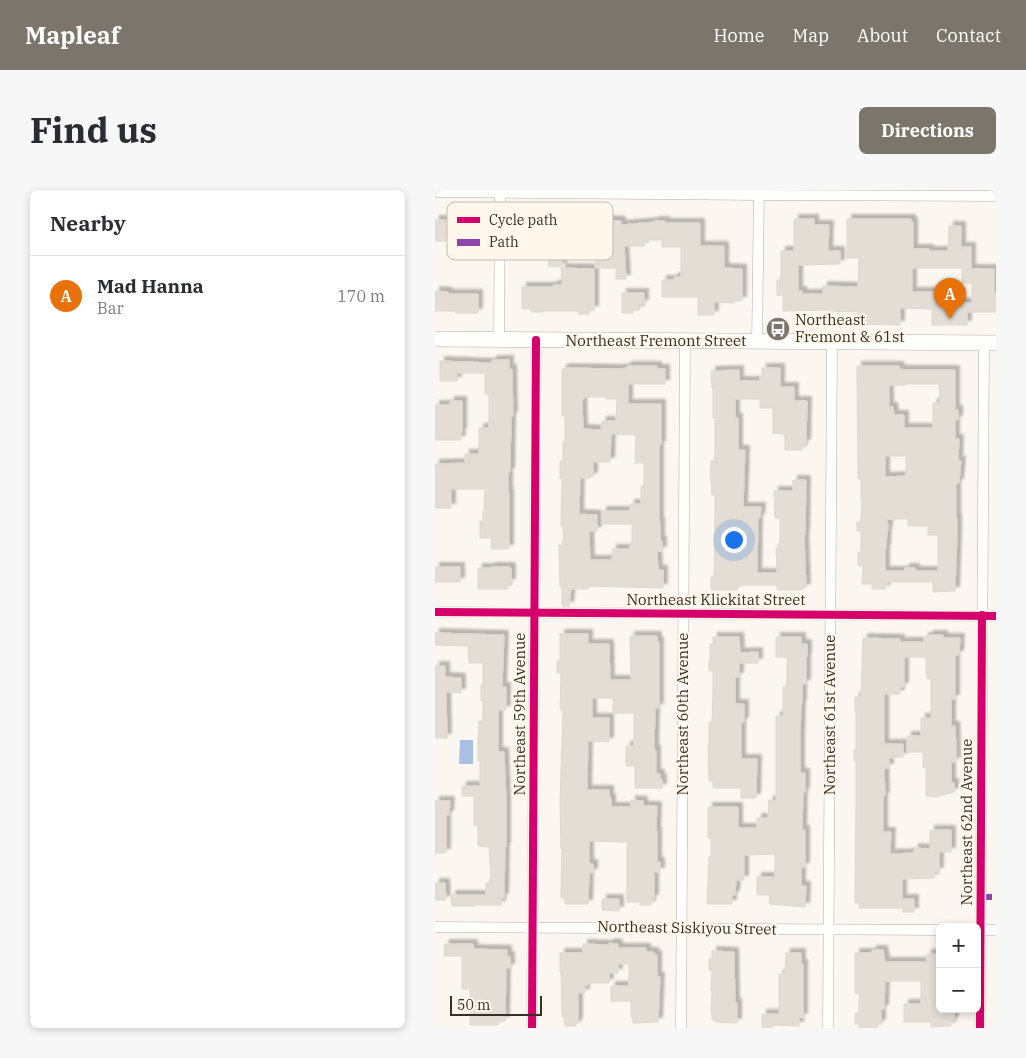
<!DOCTYPE html>
<meta charset="utf-8">
<style>
:root{--surface:#fff;--page:#f7f7f7;--text:#2b2b33;--muted:#7c7c81;--line:#e1e1e2;--accent:#7c756b}
body{margin:0;font-family:"IBM Plex Serif",serif;background:var(--page);color:var(--text)}
.controls{position:absolute;right:15px;bottom:15px;display:grid;overflow:hidden;border-radius:8px;box-shadow:0 2px 8px #0003}
.controls button{width:45px;height:45px;display:grid;place-items:center;padding:0;border:0;border-bottom:1px solid var(--line);background:var(--surface);color:var(--text);font:25px sans-serif}
.scale{position:absolute;left:15px;bottom:12px;width:92px;box-sizing:border-box;padding-left:5px;border:2px solid #373024;border-top:0;font-size:14px;line-height:18px;white-space:nowrap;color:#373024;-webkit-text-stroke:4px #fff7ec;paint-order:stroke}
.you{position:absolute;left:298px;top:349px;width:18px;height:18px;margin:-12px;border:4px solid #fff;border-radius:50%;background:#1a73e8;box-shadow:0 0 0 8px #1a73e833}
.badge{display:grid;place-items:center;width:32px;height:32px;border-radius:50%;background:var(--accent);color:#fff;font-size:16px;font-weight:700}
.pin{position:absolute;translate:-50% -41px;filter:drop-shadow(0 1px 2px #0008)}
.pin::after{content:'';position:absolute;top:26px;width:18px;height:15px;background:inherit;clip-path:polygon(0 0,100% 0,50% 100%)}
.list{margin:0;padding:0;list-style:none}
h2{display:flex;justify-content:space-between;align-items:center;height:65px;margin:0;padding:0 20px;font-size:21px}
h2 small{font-size:16px;font-weight:400;color:var(--muted)}
.list li{display:grid;grid-template-columns:32px 1fr auto;gap:15px;align-items:center;box-sizing:border-box;height:80px;padding:0 20px;border-top:1px solid var(--line)}
.list b{display:block;font-size:19px;white-space:nowrap}
.list p{margin:0;font-size:16px;white-space:nowrap;color:var(--muted)}
.list em{font-size:16px;font-style:normal;color:var(--muted)}
.map{position:relative;flex:none;width:561px;height:838px;overflow:hidden;border-radius:8px}
header{display:flex;align-items:center;gap:30px;box-sizing:border-box;height:70px;padding:0 25px;background:var(--accent);color:#fff}
header strong{font-size:24px}
nav{display:flex;gap:28px;margin-inline-start:auto;font-size:18px}
.intro{display:flex;align-items:center;justify-content:space-between;box-sizing:border-box;height:120px;padding:0 30px}
h1{margin:0;font-size:35px}
.button{padding:12px 22px;border-radius:8px;background:var(--accent);color:#fff;font-size:18px;font-weight:700}
main{display:flex;gap:30px;padding:0 30px}
aside{flex:1;background:var(--surface);border-radius:8px;box-shadow:0 2px 8px #0003}
.map>svg:first-child{display:block}
</style>
<header>
<strong>Mapleaf</strong>
<nav><a>Home</a><a>Map</a><a>About</a><a>Contact</a></nav>
</header>
<div class="intro"><h1>Find us</h1><a class="button">Directions</a></div>
<main>
<aside>
<h2>Nearby<small></small></h2>
<ul class="list">
<li><span class="badge" style="background:#e8710a">A</span><div><b>Mad Hanna</b><p>Bar</p></div><em>170 m</em></li>
</ul>
</aside>
<div class="map">
<svg width="561" height="838" viewBox="0 0 561 838">
<defs>
<filter id="shadow"><feDropShadow dx="4.5" dy="-4.5" stdDeviation="1" flood-color="#0004"/></filter>
</defs>
<rect width="100%" height="100%" fill="#fbf6f0"/>
<!-- water -->
<polygon fill="#abbfe2" points="25,550 38,550 38,574 24,574"/>
<!-- building -->
<g fill="#e3ddd5" stroke="#ddd7cf" fill-rule="evenodd" filter="url(#shadow)">
<polygon points="123,29 133,29 133,32 136,33 171,34 171,30 186,31 186,35 219,32 219,31 230,31 230,33 265,33 265,56 289,56 289,78 307,79 307,111 299,111 299,113 279,112 279,125 263,125 263,107 227,107 227,90 239,90 239,87 246,87 246,57 227,57 227,50 210,50 209,56 189,56 191,89 181,89 181,78 160,78 160,58 153,58 153,52 128,51 127,77 113,76 114,61 98,61 98,43 116,43 117,33 123,33"/>
<path d="M359,29h20v6h15l-1,26h12v13l-42,1v26h4v3h21v-8l35,1 1,-29h-12v-39h64v3h2v27h16v2h19l1,-25h12v25h1v-4h9v22h23v24h2v19h-29v13h-35v-16l-32,-1v17l-42,-1v-12l-29,-1v-1l-46,1v-16h-6v-15h4v-29h13zM477,78h50v15h10v20l-20,-1v-10h-40z"/>
<rect x="0" y="30" width="11" height="21"/>
<polygon points="126,78 159,79 159,120 154,120 154,124 143,124 143,121 108,121 108,122 96,122 96,119 87,119 87,97 118,97 118,95 127,95"/>
<polygon points="0,101 13,102 13,104 43,104 43,123 21,123 21,121 0,121"/>
<polygon points="187,103 209,103 209,114 205,114 205,120 198,120 198,123 187,123"/>
<polygon points="57,170 74,170 74,179 77,179 78,226 76,226 75,282 73,282 73,303 74,303 74,359 56,359 57,348 45,348 45,331 48,331 48,321 49,321 50,299 16,299 16,318 0,318 0,274 30,273 30,264 44,264 44,238 54,238 54,204 50,204 50,183 22,183 22,191 5,191 5,171 57,173"/>
<path d="M192,176h30v3h8v15h-37v20h33v41h-2v77h1v19h2v10h-5l1,19h5v18l-74,-2v3h-18l-2,17h-7v-19h-2l-1,-42h5l-1,-19h-2l1,-48h-2v-17h3v-19h2v-26h-3v-47h3v-1l54,1 8,-1zM149,207h23l-1,2h11l-1,22h-14l-1,9 -18,-1 -1,-30h2zM176,244l25,1 -1,28h9v23h-3v18h-11v7h-28v13h30v19h-2v5h-1v1h-17v11h-22l-1,-29h8v-16l-18,-1 1,-36h10v-1h3v-15h17z"/>
<path d="M422,176h42v3l6,1h50v40h3v10h-3v19h4l-1,22h3l-2,22h-3v35h1v17l-2,56 -22,1v-10h-46v2h-2l1,5h-14v-5h-10l1,-18h-5v-14h3v-21h-4v-9h4l1,-21h-1v-22h-3zM470,194h34l1,19h-7v25h-29v-13h-10l-1,-8h-4v-22h16zM450,266h21v20l-21,1zM452,329h21v7h20v9h10v36h-23v-3h-10v3h-20v-22h1l1,-18h1v-8h-1z"/>
<polygon points="327,178 345,178 345,197 359,197 359,211 372,211 371,254 368,254 367,260 350,260 350,246 349,246 349,244 338,243 338,218 325,218 325,209 300,209 300,228 303,228 303,260 310,260 308,317 326,317 325,328 323,328 322,383 342,383 341,358 343,358 343,354 345,353 345,328 340,328 339,301 358,301 358,290 371,290 370,345 369,345 371,398 367,398 367,400 343,400 341,395 303,395 302,400 276,400 276,387 279,387 280,325 280,305 277,305 276,288 275,288 276,271 280,271 280,228 278,228 278,198 277,198 276,181 304,180 304,191 325,191 325,187 327,187"/>
<polygon points="15,211 27,211 27,243 25,243 26,250 0,250 0,215 15,215"/>
<rect x="0" y="377" width="25" height="15"/>
<polygon points="56,377 75,377 74,378 76,378 76,393 72,393 72,399 43,399 43,378 56,378"/>
<polygon points="0,443 69,445 67,497 71,497 71,520 63,520 63,562 69,562 71,609 71,657 70,657 69,708 66,708 66,715 40,715 40,716 17,716 16,705 51,705 51,693 56,693 54,657 43,656 43,635 39,635 39,606 27,606 27,596 45,596 45,571 43,571 43,548 44,531 48,531 48,511 46,511 46,495 48,495 48,473 34,473 33,456 0,455"/>
<polygon points="125,444 153,444 153,454 174,454 175,490 196,490 195,446 222,446 222,452 224,452 224,518 220,518 219,560 221,560 221,584 225,584 225,589 227,589 227,598 200,598 200,576 191,576 191,556 199,556 199,523 178,523 178,508 157,508 157,528 174,528 174,552 153,551 152,600 174,600 174,608 176,608 176,617 196,617 196,610 208,611 208,616 222,616 221,641 222,641 222,672 225,672 225,682 219,682 219,709 216,709 216,715 205,715 205,712 192,712 192,652 154,651 154,674 158,674 158,683 154,683 154,685 153,714 130,714 130,708 126,708 127,659 126,659 125,611 128,520 125,520 126,483 122,483 122,471 125,471"/>
<polygon points="494,445 508,445 508,448 525,448 524,465 520,465 520,509 516,509 516,536 520,536 521,558 521,572 516,572 516,593 519,593 519,602 501,607 491,606 491,578 488,578 488,562 472,562 472,546 486,546 486,528 496,528 496,489 492,489 492,484 491,484 491,467 469,467 469,497 465,497 465,504 449,504 449,554 468,554 468,567 454,568 454,578 449,578 450,606 448,606 448,642 456,642 455,664 479,663 479,658 495,659 495,640 516,640 516,662 504,662 504,682 499,682 499,688 467,689 467,709 479,709 479,722 468,722 468,718 424,718 424,713 420,713 421,613 421,571 419,571 419,560 421,560 421,522 420,522 420,507 426,507 428,448 465,449 465,452 489,452 489,447 494,447"/>
<polygon points="278,447 304,447 305,463 323,462 323,473 304,473 304,487 300,487 300,514 309,514 309,532 306,532 306,569 322,569 321,608 306,608 306,598 278,598 278,591 274,591 273,555 274,555 274,532 277,532 278,501 278,481 274,481 274,471 275,471 275,454 278,454"/>
<polygon points="341,447 366,447 366,454 372,454 372,467 371,467 371,494 367,494 367,514 366,514 365,548 365,583 370,583 370,602 368,602 367,640 370,640 370,677 366,677 366,696 371,696 370,717 334,714 335,705 322,705 322,687 340,687 340,664 309,665 309,690 301,690 300,705 297,705 297,714 272,714 274,667 276,667 276,648 273,648 273,617 303,617 303,638 322,638 322,628 333,628 334,610 341,611 341,526 348,526 348,497 352,497 352,467 341,467"/>
<polygon points="0,476 10,476 10,487 26,488 26,503 11,502 12,548 0,548"/>
<polygon points="0,611 15,611 14,625 11,625 11,663 0,663"/>
<polygon points="0,693 10,693 11,710 0,710"/>
<polygon points="167,709 184,709 184,721 167,720"/>
<polygon points="174,753 183,754 183,758 211,758 211,762 219,762 219,765 222,765 222,787 225,787 223,832 198,833 198,827 196,827 196,811 176,811 176,796 194,796 194,774 183,774 183,783 174,783 174,793 153,793 153,795 150,795 150,803 143,803 143,833 141,833 141,836 130,836 130,832 129,832 129,827 127,827 126,782 125,782 125,763 148,763 148,754 174,755"/>
<polygon points="10,754 38,754 38,759 72,760 72,767 75,766 75,778 71,778 70,831 63,831 63,835 35,835 35,799 27,799 27,766 9,766"/>
<polygon points="437,760 448,760 450,772 492,772 492,764 505,764 505,820 519,819 519,831 516,831 516,836 496,837 496,832 469,832 469,814 486,814 486,791 450,791 449,819 446,819 446,834 442,834 442,838 424,838 424,834 420,834 420,823 424,824 424,803 420,803 420,763 437,763"/>
<polygon points="277,761 299,762 300,813 302,813 302,833 280,832 280,830 277,830 277,823 276,823 277,801 276,801 277,780 274,780 274,769 277,769"/>
<polygon points="351,763 366,763 366,774 368,774 368,828 364,827 364,836 338,835 338,838 327,838 327,824 344,824 344,784 350,784"/>
</g>
<g fill="none" stroke-linecap="round" stroke-linejoin="round">
<!-- street casing -->
<g stroke="#b4aea7" stroke-width="11">
<g id="street">
<polyline points="0,2 324,5 561,6"/>
<polyline points="64,150 65,0"/>
<polyline points="322,152 324,0"/>
<polyline points="0,422 561,426"/>
<polyline points="0,737 505,740"/>
<polyline points="542,740 561,740"/>
<polyline points="97,838 101,150"/>
<polyline points="246,838 250,151"/>
<polyline points="393,838 397,152"/>
<polyline points="545,838 549,153"/>
</g>
</g>
<!-- secondary casing -->
<g stroke="#b4aea7" stroke-width="16">
<polyline id="secondary" points="0,149 561,153"/>
</g>
<!-- street -->
<use href="#street" stroke="#fefefd" stroke-width="10"/>
<!-- secondary -->
<use href="#secondary" stroke="#fefefd" stroke-width="15"/>
<!-- quiet -->
<polyline stroke="#8e44ad" stroke-width="6" stroke-dasharray="12 6" stroke-linecap="butt" points="545,707 561,707"/>
<!-- cycleway casing -->
<g stroke="#fff7ec" stroke-width="11">
<g id="cycleway">
<polyline points="0,422 561,426"/>
<polyline points="97,838 101,150"/>
<polyline points="545,838 547,425"/>
</g>
</g>
<!-- cycleway -->
<use href="#cycleway" stroke="#d6006c" stroke-width="8"/>
</g>
<!-- icons -->
<defs>
<g id="bus-disc" transform="scale(1.25)"><circle r="9.5" fill="#7c756b" stroke="#fff7ec"/><path d="M-5-6H5V4H4V6H2V4H-2V6H-4V4H-5ZM-3.5-4V0h7V-4ZM-3.5 1.2v1.5H-2V1.2ZM2 1.2v1.5H3.5V1.2Z" fill="#fff"/></g>
</defs>
<g fill-rule="evenodd">
<use href="#bus-disc" x="343" y="139"/>
</g>
<g text-anchor="middle" stroke-width="4.5" stroke-linejoin="round" paint-order="stroke">
<!-- poi labels -->
<g font-size="15" fill="#373024" stroke="#fff7ec" text-anchor="start">
<text x="360" y="135">Northeast<tspan x="360" dy="17">Fremont &amp; 61st</tspan></text>
</g>
<!-- street labels -->
<g font-size="15" fill="#373024" stroke="#fff7ec">
<text x="221" y="156">Northeast Fremont Street</text>
<text x="281" y="415">Northeast Klickitat Street</text>
<text transform="translate(85 524) rotate(-90)" y="5">Northeast 59th Avenue</text>
<text transform="translate(248 524) rotate(-90)" y="5">Northeast 60th Avenue</text>
<text transform="translate(395 525) rotate(-90)" y="5">Northeast 61st Avenue</text>
<text transform="translate(532 632) rotate(-90)" y="5">Northeast 62nd Avenue</text>
<text transform="translate(252 738) rotate(1)" y="5">Northeast Siskiyou Street</text>
</g>
</g>
<!-- legend -->
<rect x="12" y="12" width="166" height="58" rx="8" fill="#fff7ec" stroke="#c3bbb0" stroke-width="1"/>
<rect x="22" y="27" width="23" height="6" fill="#d6006c"/>
<rect x="22" y="49" width="23" height="7" fill="#8e44ad"/>
<g font-size="14" fill="#373024">
<text x="54" y="35">Cycle path</text>
<text x="54" y="57">Path</text>
</g>
</svg>
<div class="controls">
<button>+</button>
<button>−</button>
</div>
<div class="scale">50 m</div>
<div class="you"></div>
<div class="pin badge" style="left:515px;top:129px;background:#e8710a">A</div>
</div>
</main>
